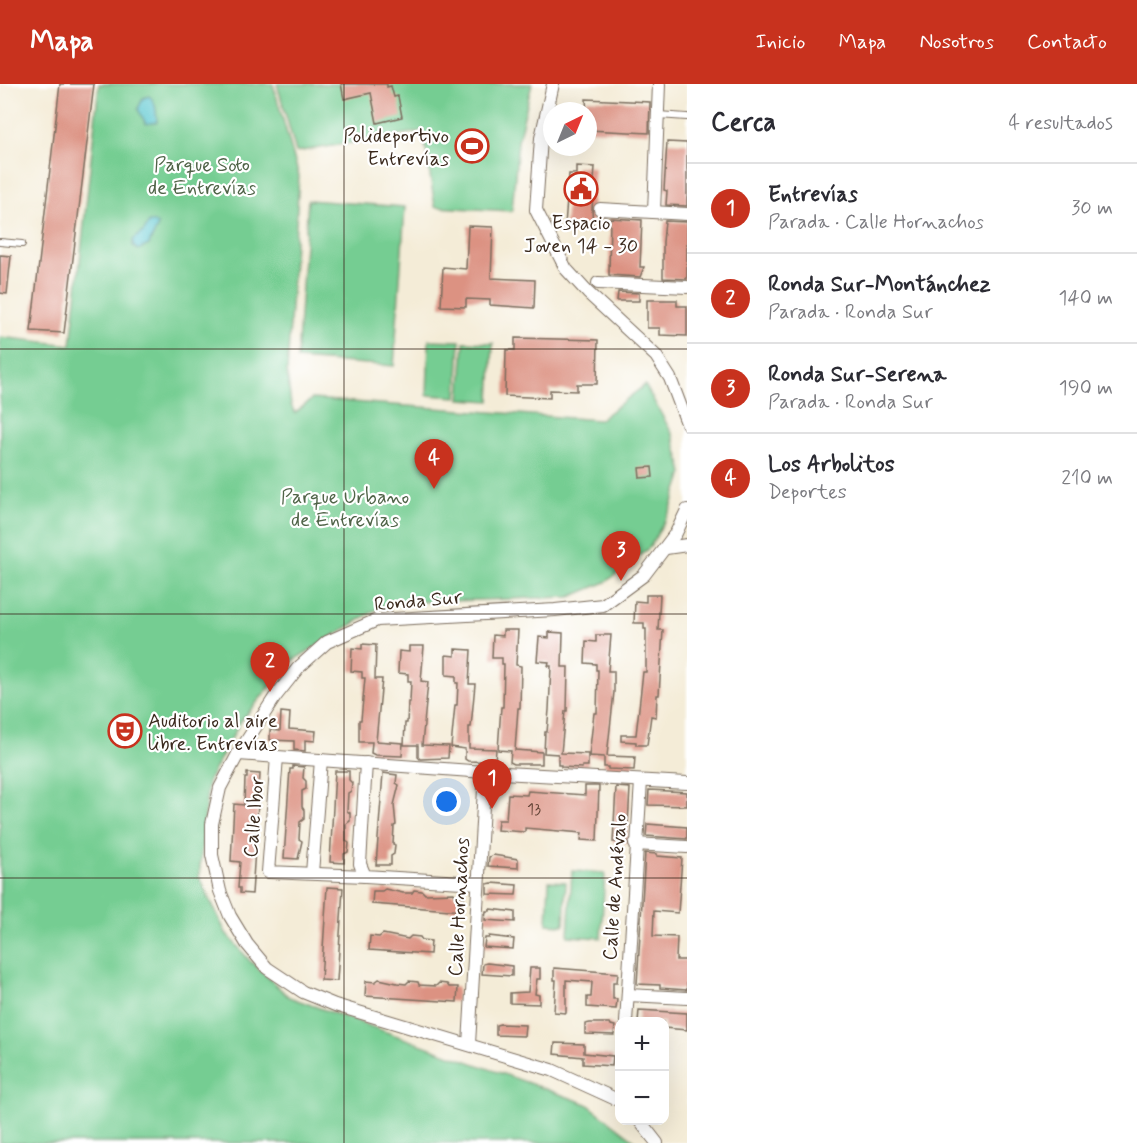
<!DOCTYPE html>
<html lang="es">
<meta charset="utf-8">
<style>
:root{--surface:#fff;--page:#f2f2f3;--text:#2b2b33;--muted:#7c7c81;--line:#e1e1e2;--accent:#c8321e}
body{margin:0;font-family:Mynerve,sans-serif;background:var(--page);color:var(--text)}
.controls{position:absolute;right:18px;bottom:18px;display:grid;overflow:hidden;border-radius:12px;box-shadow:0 6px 24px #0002}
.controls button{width:54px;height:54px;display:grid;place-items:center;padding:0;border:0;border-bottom:2px solid var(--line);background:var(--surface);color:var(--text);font:30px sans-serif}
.compass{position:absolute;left:543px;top:18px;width:54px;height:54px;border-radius:50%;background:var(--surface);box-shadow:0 6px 24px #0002;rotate:43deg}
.you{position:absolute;left:447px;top:718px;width:21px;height:21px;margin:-15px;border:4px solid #fff;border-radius:50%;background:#1a73e8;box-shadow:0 0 0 9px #1a73e833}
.badge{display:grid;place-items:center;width:39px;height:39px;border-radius:50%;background:var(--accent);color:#fff;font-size:20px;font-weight:700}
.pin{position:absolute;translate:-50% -50px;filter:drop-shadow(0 2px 3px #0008)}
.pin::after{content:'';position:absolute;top:32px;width:21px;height:18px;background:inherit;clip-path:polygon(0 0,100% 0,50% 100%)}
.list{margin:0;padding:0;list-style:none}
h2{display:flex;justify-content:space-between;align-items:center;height:78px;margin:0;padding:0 24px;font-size:26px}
h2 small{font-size:20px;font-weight:400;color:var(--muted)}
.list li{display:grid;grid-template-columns:39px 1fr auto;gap:18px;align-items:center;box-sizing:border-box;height:90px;padding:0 24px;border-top:2px solid var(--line)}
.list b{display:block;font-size:22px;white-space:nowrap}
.list p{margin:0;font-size:20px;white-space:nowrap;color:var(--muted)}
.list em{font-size:20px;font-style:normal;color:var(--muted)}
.map{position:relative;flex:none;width:687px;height:1059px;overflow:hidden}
header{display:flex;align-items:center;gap:36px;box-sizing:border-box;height:84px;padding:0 30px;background:var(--accent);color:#fff}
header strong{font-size:28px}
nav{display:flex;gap:33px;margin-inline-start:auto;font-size:21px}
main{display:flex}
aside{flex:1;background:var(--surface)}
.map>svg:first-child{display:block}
</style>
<header>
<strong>Mapa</strong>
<nav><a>Inicio</a><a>Mapa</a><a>Nosotros</a><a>Contacto</a></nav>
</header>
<main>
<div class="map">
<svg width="687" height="1059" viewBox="0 0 687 1059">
<rect width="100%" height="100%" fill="#fff"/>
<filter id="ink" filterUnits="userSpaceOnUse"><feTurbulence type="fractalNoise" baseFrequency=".0167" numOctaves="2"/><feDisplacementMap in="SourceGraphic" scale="12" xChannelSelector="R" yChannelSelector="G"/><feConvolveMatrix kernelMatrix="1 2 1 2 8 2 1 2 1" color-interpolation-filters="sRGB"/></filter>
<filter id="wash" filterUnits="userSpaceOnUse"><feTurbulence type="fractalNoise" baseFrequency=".008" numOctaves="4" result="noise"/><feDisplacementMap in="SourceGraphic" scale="24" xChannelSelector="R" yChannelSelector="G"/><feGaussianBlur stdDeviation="1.35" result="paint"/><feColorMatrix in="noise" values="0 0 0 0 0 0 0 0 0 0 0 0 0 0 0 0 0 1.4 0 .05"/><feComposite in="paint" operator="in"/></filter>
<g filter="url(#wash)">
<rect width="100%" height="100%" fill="#f4ecd7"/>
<!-- green -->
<g fill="#75cd92" stroke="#587c58" stroke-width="1.5">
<polygon points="99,0 273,0 299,92 287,288 291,321 295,329 312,315 599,336 645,301 673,351 683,389 670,427 650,463 606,498 570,513 387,519 292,577 241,637 208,697 199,793 226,849 250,877 289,913 587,1020 638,1059 0,1059 0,253 71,261"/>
<polygon points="277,0 532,0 518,57 512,127 435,123 423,47 296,68"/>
<polygon points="308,116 405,123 394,282 297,275"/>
<polygon points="429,256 460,257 457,313 427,311"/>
<polygon points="464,258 493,259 490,317 460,315"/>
<polygon points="572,787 605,789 601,854 568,852"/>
<polygon points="549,797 566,798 564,841 547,840"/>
</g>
<!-- water -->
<g fill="#5ac7d0" stroke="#4a7877" stroke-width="1.5">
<path d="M149,12c8,6 7,17 8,26l-11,2 -8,-15 5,-11z"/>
<path d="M149,138h5l4,3c-2,8 -7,12 -9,20l-11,5 -5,-4v-6l11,-9z"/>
</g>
<g id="blocks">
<!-- building -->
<g fill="#dc9282">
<polygon points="60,0 94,0 64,249 31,247"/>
<polygon points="341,0 387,0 387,3 391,2 394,13 398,12 402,33 377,39 371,9 344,15"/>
<polygon points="586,15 650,18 649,49 588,46"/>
<polygon points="667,58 687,59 687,122 666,121 667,107 664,106"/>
<polygon points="576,82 595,83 592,125 593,142 565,141 569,90 576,90"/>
<polygon points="610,134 642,136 640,183 644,183 640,193 609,191"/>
<polygon points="665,137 687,138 687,195 663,194 663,158"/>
<polygon points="468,142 493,143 491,194 535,196 534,224 490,221 490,216 466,215 466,223 441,222 443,183 466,185"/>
<polygon points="0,171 11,172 7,210 0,209"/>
<polygon points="618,208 639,209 639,217 617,217"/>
<polygon points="647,216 677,216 677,222 687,222 687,252 660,251 660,244 647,244"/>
<polygon points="515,254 598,256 597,300 577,300 577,307 550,306 550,314 505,312 506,266 515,266"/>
<polygon points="652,383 653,393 640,394 639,384"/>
<polygon points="646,511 660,511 658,546 663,546 659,611 657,611 656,633 651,632 647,661 636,661 636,658 621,657 621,651 636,651 643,588 646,588 646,545 644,545 644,539 634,539 635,517 646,518"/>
<polygon points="503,546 518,546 516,581 521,582 520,624 518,624 515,666 542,668 542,680 514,680 510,678 511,667 498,666 501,623 503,623 504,580 502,580 502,574 492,574 493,551 503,552"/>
<polygon points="549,548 563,549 562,583 568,583 567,627 565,627 561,669 588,670 588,682 582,682 582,684 561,683 561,681 558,681 558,670 544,669 545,648 547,648 549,626 551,582 548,582 549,578 537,577 539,553 549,554"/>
<polygon points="596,551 611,551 608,587 614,587 614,608 607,672 635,673 634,686 608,685 608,683 604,683 604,673 589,672 594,629 597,629 598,586 596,586 596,580 585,579 586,557 596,558"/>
<polygon points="362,560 376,561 375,595 382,595 376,657 403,659 402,672 375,671 371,669 372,658 359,658 359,636 361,636 365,594 362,594 362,588 351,587 352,564 362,565"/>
<polygon points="409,562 424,562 421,597 428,598 422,661 449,662 448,674 420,675 418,673 418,661 404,661 405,639 407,639 408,618 410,618 411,597 408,597 408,590 398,589 399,567 409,568"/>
<polygon points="455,565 471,566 469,600 475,600 471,643 469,643 469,664 496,665 495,678 468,677 465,675 465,665 451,663 455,621 457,621 458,599 456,599 456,592 446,591 446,571 455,572"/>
<polygon points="281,628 290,629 289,645 316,647 315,657 305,656 305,667 294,666 294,657 270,656 270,646 280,647"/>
<polygon points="293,682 304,683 303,694 306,697 306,705 302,707 302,723 304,726 304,735 300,738 299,755 302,757 298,775 284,774 290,685 293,685"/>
<polygon points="335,687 349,687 349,696 352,699 351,707 348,709 347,727 350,729 350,737 346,740 346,757 349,759 348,768 344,770 344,779 330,778"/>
<polygon points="247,689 260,690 252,810 240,809 240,804 238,804 240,778 231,777 234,720 244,721 245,694 247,694"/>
<polygon points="383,689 397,691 396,699 399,701 394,721 396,741 394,742 393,760 395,761 394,770 391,772 391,781 376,781"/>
<polygon points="585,702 599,702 597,757 581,756 582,749 525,744 525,748 497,746 498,736 506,736 508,710 527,711 528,707 585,711"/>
<polygon points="616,703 630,704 627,759 613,758"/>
<polygon points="649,706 687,708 687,722 648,721"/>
<polygon points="647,740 687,743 687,755 646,752"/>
<polygon points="645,769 657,770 657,772 682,774 678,829 654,827 653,852 677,853 676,876 687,876 687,906 660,904 660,901 637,900"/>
<polygon points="493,771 518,775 518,784 488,782 489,773"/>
<polygon points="492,799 517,801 516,811 487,810 487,800"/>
<polygon points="327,803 343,804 337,897 321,896"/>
<polygon points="385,805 403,809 412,809 414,806 422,807 425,810 454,809 455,812 464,812 463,827 372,820 373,807 382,807"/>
<polygon points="490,825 515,828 515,838 485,836 486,827 490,827"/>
<polygon points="383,850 408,855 411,852 420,853 422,856 431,857 430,870 369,866 370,852 379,853"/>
<polygon points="489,852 514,855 513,865 484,863 485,854 489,854"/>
<polygon points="487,879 512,882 512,892 482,890 483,880"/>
<polygon points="530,884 540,884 540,895 537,895 535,910 539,911 539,920 510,919 510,909 528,908"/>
<polygon points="554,884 618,889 617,898 613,898 613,915 617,915 616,925 587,923 587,913 591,913 592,898 566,896 566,929 554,928 556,896 554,896"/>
<polygon points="379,895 397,899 406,900 409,897 418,898 419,901 436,902 439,899 447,900 449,903 458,903 457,918 365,912 366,897 375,898"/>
<polygon points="639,926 687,929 687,946 664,944 664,938 638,938"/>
<polygon points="590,939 610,939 611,941 615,942 614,951 585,950 585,940"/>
<polygon points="500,940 525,941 524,952 496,951 496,941"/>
<polygon points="555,959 584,960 584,969 613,972 612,982 583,980 583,973 554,970"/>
</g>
</g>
</g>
<g filter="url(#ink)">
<use href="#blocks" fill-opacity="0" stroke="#7c6e5f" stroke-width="1.5"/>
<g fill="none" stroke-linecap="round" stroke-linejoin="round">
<!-- lane casing -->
<g stroke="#7c6e5f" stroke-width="8">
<g id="lane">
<polyline points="658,31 687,33"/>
<polyline points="0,158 22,160"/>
</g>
</g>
<!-- street casing -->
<g stroke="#7c6e5f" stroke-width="14">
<g id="street">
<polyline points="553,0 541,54 536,126 566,185 588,209 656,272 670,294 687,339"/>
<polyline points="600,125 687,130"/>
<polyline points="654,128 659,0"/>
<polyline points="598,199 687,203"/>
<polyline points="666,464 687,461"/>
<polyline points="238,670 485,688 687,699"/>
<polyline points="277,673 268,788 365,792"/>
<polyline points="366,679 360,780 365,792 478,799"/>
<polyline points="635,760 687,763"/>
<polyline points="312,789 321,676"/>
<polyline points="628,911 687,914"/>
<polyline points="626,938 641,697"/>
<polyline points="469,960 485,688"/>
<polyline points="620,1017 552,986 335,921 303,908 267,884 247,860 230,832 220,807 212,771 212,740 220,704 238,670 275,613 298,584 327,558 377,536 555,526 603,521 644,491 676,449 687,426"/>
<polyline points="639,1036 657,1059"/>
</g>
</g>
<!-- lane -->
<use href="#lane" stroke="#fff" stroke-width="6"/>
<!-- street -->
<use href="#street" stroke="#fff" stroke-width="12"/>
</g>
</g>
<!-- grid -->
<path fill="none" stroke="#3b2a1e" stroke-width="1.5" stroke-opacity="0.55" d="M344,0v1059M0,265h687M0,530h687M0,794h687"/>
<!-- icons -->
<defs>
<g id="stadium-ring" transform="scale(1.725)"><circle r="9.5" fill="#fff" stroke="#c8321e" stroke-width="1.5"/><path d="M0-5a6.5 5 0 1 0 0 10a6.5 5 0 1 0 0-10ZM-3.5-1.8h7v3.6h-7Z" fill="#c8321e"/></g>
<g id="civic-ring" transform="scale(1.725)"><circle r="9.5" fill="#fff" stroke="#c8321e" stroke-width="1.5"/><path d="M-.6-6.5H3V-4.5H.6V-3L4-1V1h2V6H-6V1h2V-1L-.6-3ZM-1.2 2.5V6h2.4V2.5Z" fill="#c8321e"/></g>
<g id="theatre-ring" transform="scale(1.725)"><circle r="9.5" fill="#fff" stroke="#c8321e" stroke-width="1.5"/><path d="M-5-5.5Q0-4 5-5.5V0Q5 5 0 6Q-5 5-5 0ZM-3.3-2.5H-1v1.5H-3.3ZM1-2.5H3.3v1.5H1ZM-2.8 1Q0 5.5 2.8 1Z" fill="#c8321e"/></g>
</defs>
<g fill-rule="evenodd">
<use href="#stadium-ring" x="472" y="62"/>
<use href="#civic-ring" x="581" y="105"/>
<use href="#theatre-ring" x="125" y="647"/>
</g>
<g text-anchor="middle" stroke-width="4.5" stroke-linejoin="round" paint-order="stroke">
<!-- number labels -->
<g font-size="16" fill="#634437">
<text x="534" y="730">13</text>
</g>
<!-- poi labels -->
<g font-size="20" fill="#3b2a1e" stroke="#fff" text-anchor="end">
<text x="449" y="58">Polideportivo<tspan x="449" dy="23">Entrevías</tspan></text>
<text x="581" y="145" text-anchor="middle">Espacio<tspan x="581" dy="23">Joven 14 - 30</tspan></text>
<text x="148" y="643" text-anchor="start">Auditorio al aire<tspan x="148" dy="23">libre. Entrevías</tspan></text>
</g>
<!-- park labels -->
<g font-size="20" fill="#4f6347" stroke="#fff">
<text x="202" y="87">Parque Soto<tspan x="202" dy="23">de Entrevías</tspan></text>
<text x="345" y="419">Parque Urbano<tspan x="345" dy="23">de Entrevías</tspan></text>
</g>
<!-- street labels -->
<g font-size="20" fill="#3b2a1e" stroke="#fff">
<text transform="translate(418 516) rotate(-5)" y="7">Ronda Sur</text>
<text transform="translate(253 733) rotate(-85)" y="7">Calle Ibor</text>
<text transform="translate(614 803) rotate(-86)" y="7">Calle de Andévalo</text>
<text transform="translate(458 823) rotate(-87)" y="7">Calle Hornachos</text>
</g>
</g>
</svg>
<div class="controls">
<button>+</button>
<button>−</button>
</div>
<svg class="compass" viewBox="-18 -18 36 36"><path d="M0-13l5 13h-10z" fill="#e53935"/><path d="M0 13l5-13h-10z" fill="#7c7c81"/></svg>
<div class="you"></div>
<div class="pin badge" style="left:492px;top:725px">1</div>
<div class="pin badge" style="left:270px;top:608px">2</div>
<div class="pin badge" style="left:621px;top:497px">3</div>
<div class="pin badge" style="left:434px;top:405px">4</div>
</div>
<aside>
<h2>Cerca<small>4 resultados</small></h2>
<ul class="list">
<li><span class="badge">1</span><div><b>Entrevías</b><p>Parada · Calle Hornachos</p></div><em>30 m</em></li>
<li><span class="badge">2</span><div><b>Ronda Sur-Montánchez</b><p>Parada · Ronda Sur</p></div><em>140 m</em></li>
<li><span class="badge">3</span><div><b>Ronda Sur-Serena</b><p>Parada · Ronda Sur</p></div><em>190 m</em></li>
<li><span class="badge">4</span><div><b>Los Arbolitos</b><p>Deportes</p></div><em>210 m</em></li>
</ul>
</aside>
</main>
